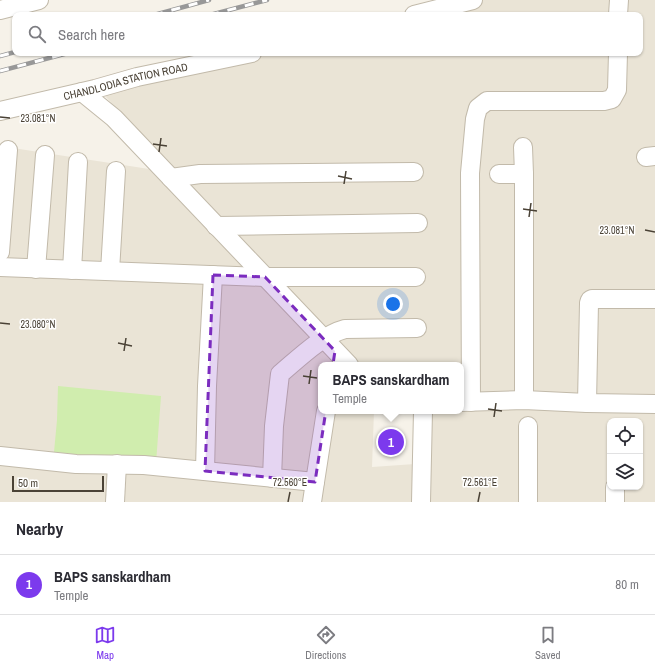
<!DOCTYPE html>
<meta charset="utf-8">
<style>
:root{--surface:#fff;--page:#f7f7f7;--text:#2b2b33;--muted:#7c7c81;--line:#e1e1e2;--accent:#7c3aed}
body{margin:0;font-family:"Archivo Narrow",sans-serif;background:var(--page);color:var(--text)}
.controls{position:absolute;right:12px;bottom:12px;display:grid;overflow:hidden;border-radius:8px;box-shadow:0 1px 3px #0004}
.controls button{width:36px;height:36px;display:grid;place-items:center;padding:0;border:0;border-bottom:1px solid var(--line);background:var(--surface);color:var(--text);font:20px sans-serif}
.scale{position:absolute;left:12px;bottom:10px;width:92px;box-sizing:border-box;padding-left:4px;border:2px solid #4a4236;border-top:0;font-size:11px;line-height:14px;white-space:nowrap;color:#4a4236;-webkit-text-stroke:3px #fff;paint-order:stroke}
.you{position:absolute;left:393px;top:304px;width:14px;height:14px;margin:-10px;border:3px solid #fff;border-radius:50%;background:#1a73e8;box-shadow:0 0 0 6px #1a73e833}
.badge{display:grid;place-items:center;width:26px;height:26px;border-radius:50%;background:var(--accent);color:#fff;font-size:13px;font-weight:700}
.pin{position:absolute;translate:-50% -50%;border:2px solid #fff;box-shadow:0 1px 4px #0006}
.popup{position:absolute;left:318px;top:362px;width:146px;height:52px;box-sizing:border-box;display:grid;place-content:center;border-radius:8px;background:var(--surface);filter:drop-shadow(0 1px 3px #0005);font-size:13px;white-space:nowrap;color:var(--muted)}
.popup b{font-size:15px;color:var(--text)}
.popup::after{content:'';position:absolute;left:50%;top:100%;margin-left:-8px;border:8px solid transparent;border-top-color:var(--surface)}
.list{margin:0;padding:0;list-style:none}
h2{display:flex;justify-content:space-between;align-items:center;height:52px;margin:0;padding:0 16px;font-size:17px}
h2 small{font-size:13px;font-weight:400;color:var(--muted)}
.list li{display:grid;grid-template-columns:26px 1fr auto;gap:12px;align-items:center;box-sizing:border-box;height:60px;padding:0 16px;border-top:1px solid var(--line)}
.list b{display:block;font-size:15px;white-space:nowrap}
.list p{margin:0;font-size:13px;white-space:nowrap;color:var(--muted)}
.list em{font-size:13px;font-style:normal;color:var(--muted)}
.icon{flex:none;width:22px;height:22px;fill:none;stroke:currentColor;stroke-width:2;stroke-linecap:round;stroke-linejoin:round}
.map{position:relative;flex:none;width:655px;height:502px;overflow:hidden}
.search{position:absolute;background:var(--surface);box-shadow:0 1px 3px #0004;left:12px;right:12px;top:12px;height:44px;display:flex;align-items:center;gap:10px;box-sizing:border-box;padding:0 14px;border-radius:8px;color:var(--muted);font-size:15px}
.sheet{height:112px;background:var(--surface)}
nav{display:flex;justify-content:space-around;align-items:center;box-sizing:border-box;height:56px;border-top:1px solid var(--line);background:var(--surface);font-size:11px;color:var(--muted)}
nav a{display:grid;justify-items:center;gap:2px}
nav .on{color:var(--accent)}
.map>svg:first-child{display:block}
</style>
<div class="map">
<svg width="655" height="502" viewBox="0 0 655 502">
<rect width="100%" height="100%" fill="#f6f2e9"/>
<!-- residential -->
<g fill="#eae4d6" fill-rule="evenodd">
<polygon points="477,0 655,0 655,396 461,397 461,365 356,365 105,96 138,84 264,53 640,53 640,15 417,15"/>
<polygon points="0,146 149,169 343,365 321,365 321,411 374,411 372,467 415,464 416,502 0,502"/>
<path d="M461,406l194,4v92h-228l1,-91h33zM610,421h30v66h-30z"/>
</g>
<!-- green -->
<polygon fill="#d0edae" points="58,386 161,396 156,463 54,452 57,420"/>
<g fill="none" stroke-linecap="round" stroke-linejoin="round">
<!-- minor casing -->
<g stroke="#c2baaa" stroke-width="20">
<g id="minor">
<polyline points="0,10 39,0"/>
<polyline points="414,15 473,0"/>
<polyline points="618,15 619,0"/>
<polyline points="82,92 114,118 349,365"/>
<path id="s1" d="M0,111l95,-22 42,-12 115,-24"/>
<polyline points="523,147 524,174"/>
<polyline points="646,157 655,156"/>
<polyline points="499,174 524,174 524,400"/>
<polyline points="171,178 200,174 414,172"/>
<polyline points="216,226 418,223"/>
<polyline points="0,252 8,150"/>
<polyline points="0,267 265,277 416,277"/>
<polyline points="36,269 45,155"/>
<polyline points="72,270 78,162"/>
<polyline points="110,271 116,171"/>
<polyline points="461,402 524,400 587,403 655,404"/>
<polyline points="471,402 470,173 475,119 478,108 487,101 604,101 612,99 617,90 618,53"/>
<polyline points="587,403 589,303 590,300 592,299 655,299"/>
<polyline points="0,456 76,464 144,465 315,482 326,411"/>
<polyline points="205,471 207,386 213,275"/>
<path d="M272,478l2,-52 6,-52c18,-15 42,-39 65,-45l72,-1"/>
<polyline points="115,502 117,464"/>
<polyline points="312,502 315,482"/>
<polyline points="421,502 423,411"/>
<polyline points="528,502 528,426"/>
<polyline points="615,502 615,487"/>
</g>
</g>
<!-- minor -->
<use href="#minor" stroke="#fff" stroke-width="18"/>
<!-- rail casing -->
<g stroke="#989898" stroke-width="4.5">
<g id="rail">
<polyline points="154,15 209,0"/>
<polyline points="210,15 267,0"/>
<polyline points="0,56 15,52"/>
<polyline points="0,71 68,53"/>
</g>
</g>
<!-- rail -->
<use href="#rail" stroke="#fff" stroke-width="3" stroke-dasharray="9" stroke-linecap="butt"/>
</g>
<!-- marked area -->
<path fill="#7b2cbf" fill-opacity="0.2" stroke="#7b2cbf" stroke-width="3" stroke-dasharray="8 5" stroke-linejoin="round" d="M213,275l52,2 70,74 -20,131 -110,-11z"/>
<!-- ticks -->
<path fill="none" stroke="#4a4236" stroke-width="1.5" d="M0,117l10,1M153,144l14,2M159,152l2,-14M338,176l14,3M344,184l2,-13M523,209l14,2M529,217l2,-14M645,230l10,2M0,323l10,1M118,343l14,3M124,351l2,-13M303,376l14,2M309,384l2,-14M488,409l14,2M494,417l2,-14M288,502l2,-10M478,502l2,-10"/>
<g text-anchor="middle" stroke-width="3" stroke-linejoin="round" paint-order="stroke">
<!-- street labels -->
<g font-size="11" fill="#4a4236" stroke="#fff">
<text dy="4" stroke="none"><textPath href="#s1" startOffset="129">CHANDLODIA STATION ROAD</textPath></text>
</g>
</g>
<g font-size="10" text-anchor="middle" fill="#4a4236" stroke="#fff" stroke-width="3" stroke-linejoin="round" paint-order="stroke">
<text x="38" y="122">23.081°N</text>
<text x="617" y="234">23.081°N</text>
<text x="38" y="328">23.080°N</text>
<text x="290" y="486">72.560°E</text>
<text x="480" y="486">72.561°E</text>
</g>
</svg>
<div class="controls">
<button><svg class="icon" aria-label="locate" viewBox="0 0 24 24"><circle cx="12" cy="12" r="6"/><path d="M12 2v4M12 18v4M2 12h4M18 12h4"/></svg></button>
<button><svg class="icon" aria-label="layers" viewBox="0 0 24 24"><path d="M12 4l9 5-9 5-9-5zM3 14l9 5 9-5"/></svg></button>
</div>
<div class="scale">50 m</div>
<div class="you"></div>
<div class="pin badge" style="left:391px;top:442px">1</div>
<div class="popup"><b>BAPS sanskardham</b>Temple</div>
<div class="search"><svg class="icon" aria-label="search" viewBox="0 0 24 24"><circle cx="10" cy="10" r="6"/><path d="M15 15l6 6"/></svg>Search here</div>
</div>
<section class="sheet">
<h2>Nearby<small></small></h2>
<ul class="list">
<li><span class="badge">1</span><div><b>BAPS sanskardham</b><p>Temple</p></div><em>80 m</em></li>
</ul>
</section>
<nav>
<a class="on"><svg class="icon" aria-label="map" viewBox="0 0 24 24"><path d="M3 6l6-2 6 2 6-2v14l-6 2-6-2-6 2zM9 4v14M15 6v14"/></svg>Map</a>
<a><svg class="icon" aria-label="directions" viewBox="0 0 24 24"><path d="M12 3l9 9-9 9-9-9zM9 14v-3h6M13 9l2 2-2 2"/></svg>Directions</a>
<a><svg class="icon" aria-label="saved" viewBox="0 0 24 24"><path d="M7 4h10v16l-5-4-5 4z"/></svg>Saved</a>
</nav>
